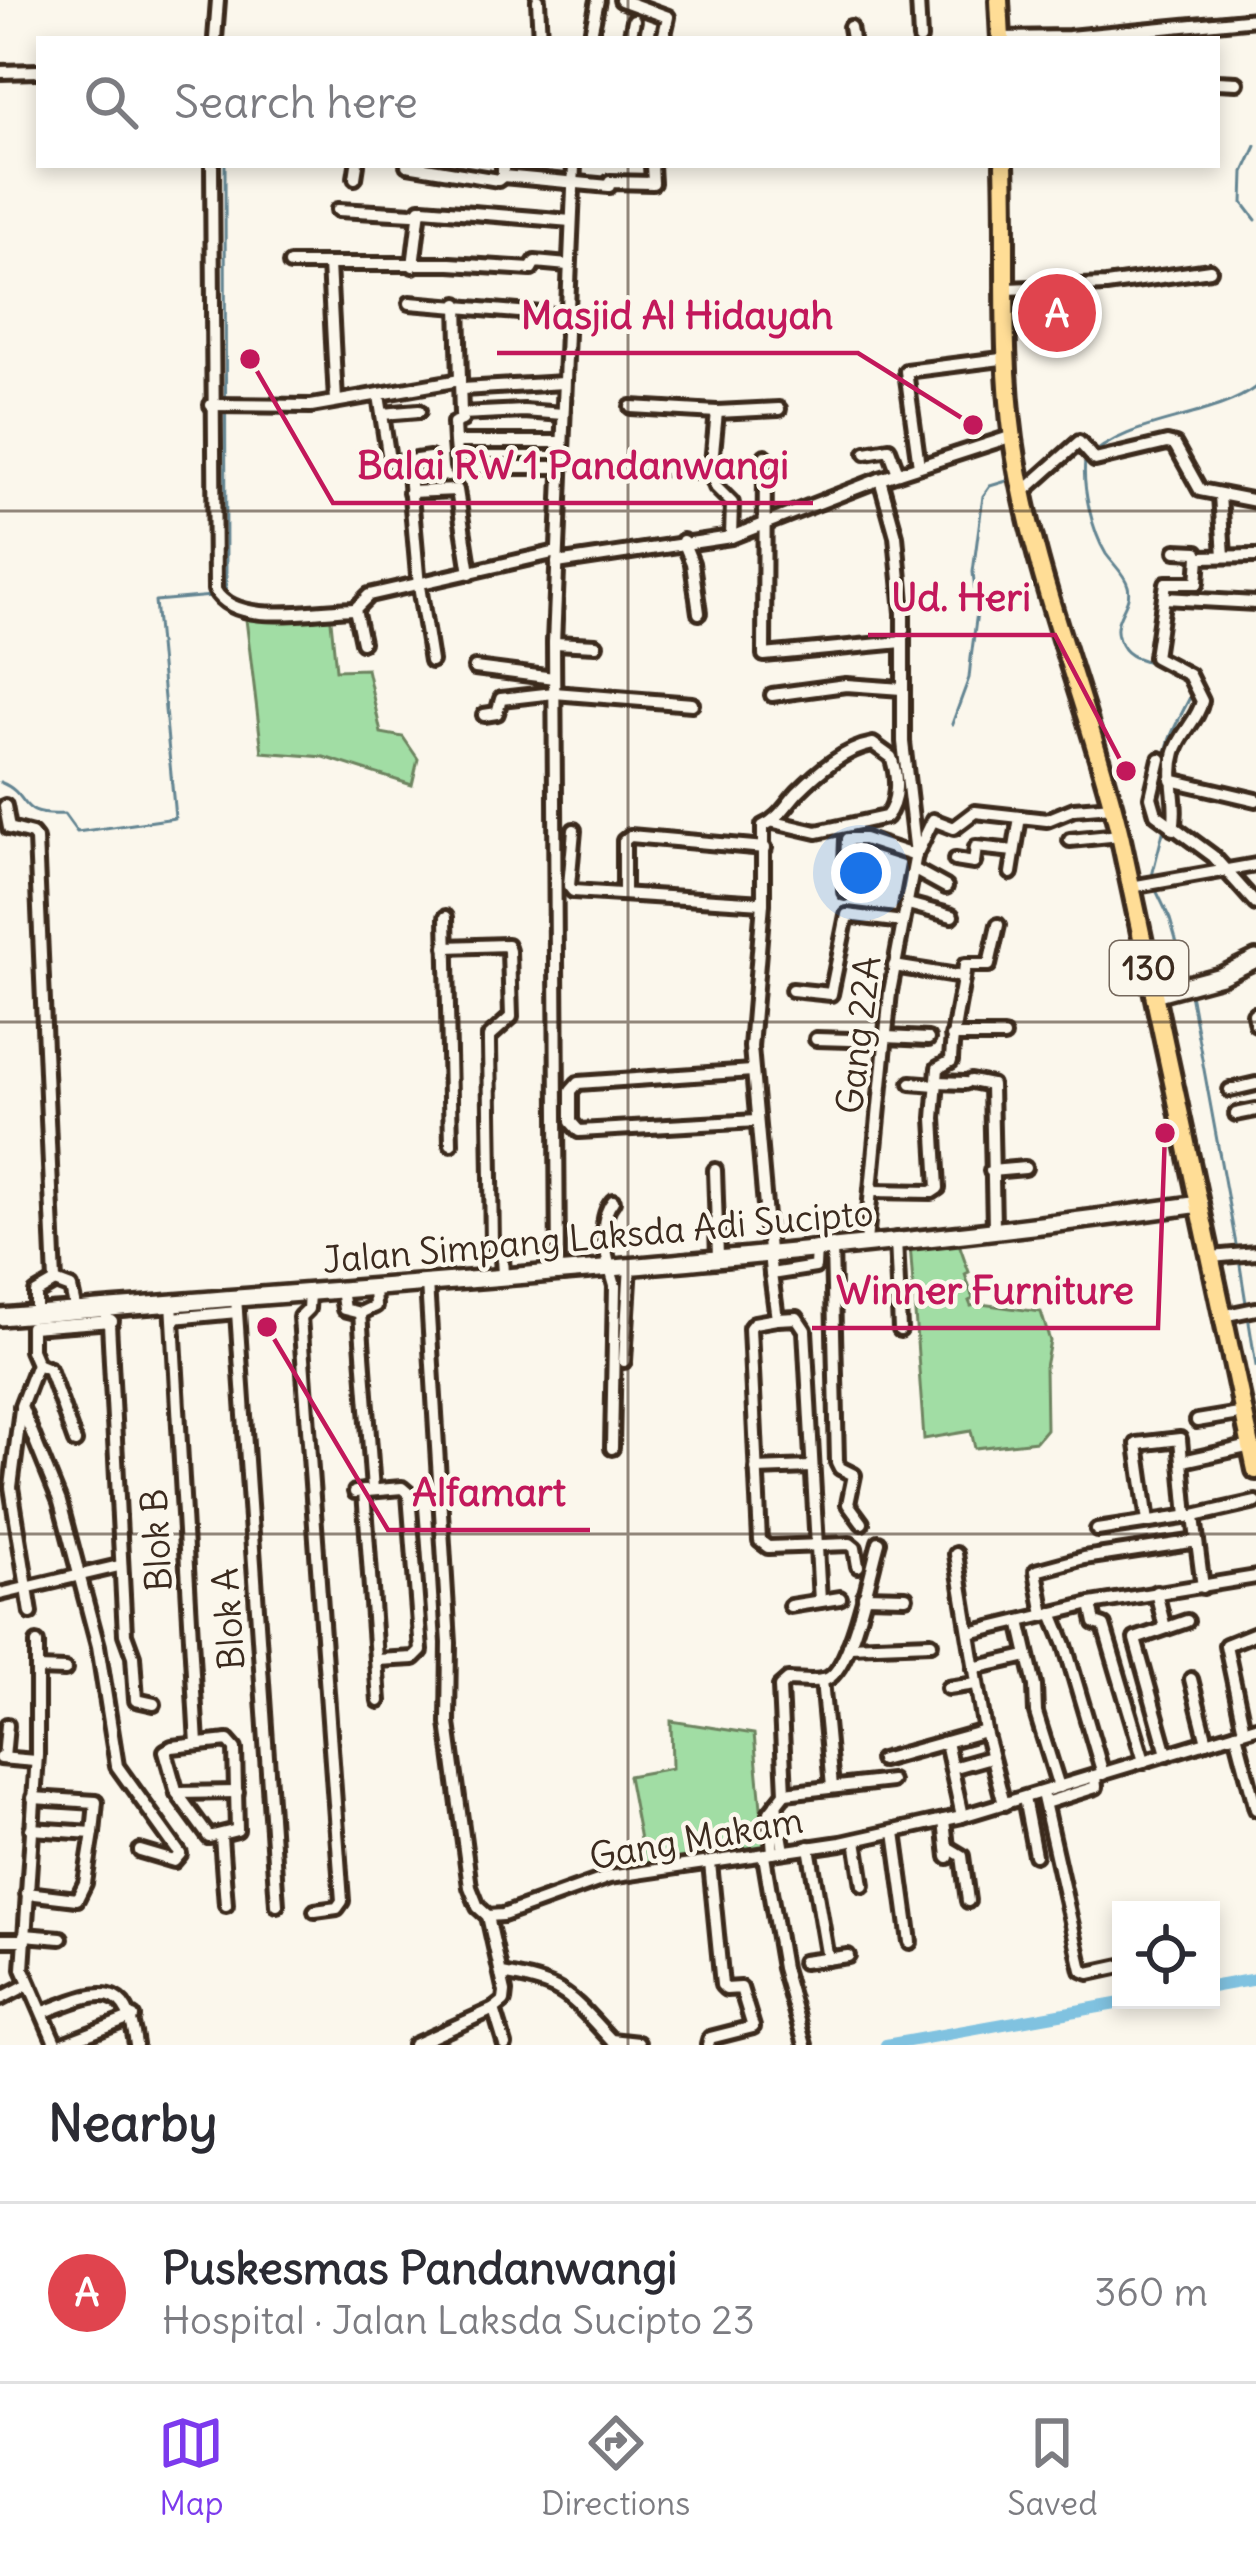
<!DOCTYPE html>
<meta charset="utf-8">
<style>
:root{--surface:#fff;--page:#f7f7f7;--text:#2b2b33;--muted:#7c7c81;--line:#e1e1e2;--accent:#7c3aed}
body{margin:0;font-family:Delius,sans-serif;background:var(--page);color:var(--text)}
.controls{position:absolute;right:36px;bottom:36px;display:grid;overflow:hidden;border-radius:0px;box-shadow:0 6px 18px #0003}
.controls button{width:108px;height:108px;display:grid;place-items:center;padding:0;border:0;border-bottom:3px solid var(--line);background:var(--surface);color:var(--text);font:60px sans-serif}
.you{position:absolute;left:861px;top:873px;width:42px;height:42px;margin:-30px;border:9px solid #fff;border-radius:50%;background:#1a73e8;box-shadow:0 0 0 18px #1a73e833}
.badge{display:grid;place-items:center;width:78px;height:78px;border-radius:50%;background:var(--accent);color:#fff;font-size:39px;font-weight:700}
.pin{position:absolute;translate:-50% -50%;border:6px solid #fff;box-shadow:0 3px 12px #0006}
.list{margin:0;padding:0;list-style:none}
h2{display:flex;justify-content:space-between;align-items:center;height:156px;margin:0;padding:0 48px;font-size:51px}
h2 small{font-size:39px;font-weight:400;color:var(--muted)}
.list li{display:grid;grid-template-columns:78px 1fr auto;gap:36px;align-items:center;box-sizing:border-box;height:180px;padding:0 48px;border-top:3px solid var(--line)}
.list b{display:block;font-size:45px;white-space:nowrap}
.list p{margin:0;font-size:39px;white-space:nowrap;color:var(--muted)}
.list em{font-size:39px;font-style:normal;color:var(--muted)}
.icon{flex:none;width:66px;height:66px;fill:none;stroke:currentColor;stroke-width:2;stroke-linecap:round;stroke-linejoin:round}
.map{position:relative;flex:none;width:1256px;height:2045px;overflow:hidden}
.search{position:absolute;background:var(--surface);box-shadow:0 6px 18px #0003;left:36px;right:36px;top:36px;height:132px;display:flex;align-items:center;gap:30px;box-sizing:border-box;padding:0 42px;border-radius:0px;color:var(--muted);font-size:45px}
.sheet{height:336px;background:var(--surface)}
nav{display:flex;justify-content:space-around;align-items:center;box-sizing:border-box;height:168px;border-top:3px solid var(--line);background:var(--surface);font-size:33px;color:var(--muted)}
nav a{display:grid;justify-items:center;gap:6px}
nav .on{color:var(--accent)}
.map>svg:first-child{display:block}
</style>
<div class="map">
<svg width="1256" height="2045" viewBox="0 0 1256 2045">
<rect width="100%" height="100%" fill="#fbf7ec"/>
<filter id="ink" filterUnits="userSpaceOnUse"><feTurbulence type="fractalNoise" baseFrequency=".00833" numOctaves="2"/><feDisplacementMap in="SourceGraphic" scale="24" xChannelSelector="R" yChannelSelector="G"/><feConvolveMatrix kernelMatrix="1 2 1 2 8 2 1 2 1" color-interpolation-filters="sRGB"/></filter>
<g filter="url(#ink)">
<!-- green -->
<g fill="#a1dda4" stroke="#6e8461" stroke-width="3">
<polygon points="330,611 336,670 367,669 381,733 403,737 418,759 412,785 324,757 262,752 246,619"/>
<polygon points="957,1238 969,1272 965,1274 973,1299 969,1301 971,1306 981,1304 1041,1312 1050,1341 1045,1367 1046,1429 1036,1441 975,1448 971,1431 924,1439 910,1243"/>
<polygon points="671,1721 754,1734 765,1849 645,1866 628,1776 672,1768"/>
</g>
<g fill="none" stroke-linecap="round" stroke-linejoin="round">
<!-- stream -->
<g stroke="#648592" stroke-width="3">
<polyline points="1256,146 1244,172 1243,203 1256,220"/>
<polyline points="1075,439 1082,435 1092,450"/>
<polyline points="221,593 226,588 225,165"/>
<path d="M1157,664c-16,-5 -32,-6 -38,-24 -9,-22 14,-35 9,-54 -3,-12 -15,-22 -22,-32 -14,-23 -24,-67 -21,-93 41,-44 126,-40 171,-74"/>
<polyline points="952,724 969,678 971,658 977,612 973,572 983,496 990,486 1010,480"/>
<path d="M0,782c34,14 14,35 64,32l13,18 98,-14 -20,-217 57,-5"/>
<path d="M1167,819c4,-17 -2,-33 -2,-50 -1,-30 14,-48 26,-74l-9,-19"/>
<polyline points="1152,876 1164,828"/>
<polyline points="1154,886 1170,919 1187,978"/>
<polyline points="1190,993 1237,1250"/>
<polyline points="1239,1259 1256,1366"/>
</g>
<!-- canal -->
<g stroke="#80c2e0" stroke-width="12">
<polyline points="1211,1987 1256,1979"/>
<polyline points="886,2045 1138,2000"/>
</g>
<!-- street casing -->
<g stroke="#3b2a1e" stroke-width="20">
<g id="street">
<polyline points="538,0 540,39"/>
<polyline points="621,0 668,17 663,39"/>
<polyline points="918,0 920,39"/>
<polyline points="850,27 852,39"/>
<polyline points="1001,38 1069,37 1256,19"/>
<polyline points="215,39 218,0"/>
<polyline points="590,39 598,0"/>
<polyline points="630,39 634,20"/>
<polyline points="0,72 39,71"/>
<polyline points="1217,82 1237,83"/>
<path d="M212,165l3,425c21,38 102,19 140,19"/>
<polyline points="407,165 498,180 503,176 503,165"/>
<polyline points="503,176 609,186 610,182 653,183 652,165"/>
<polyline points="355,178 357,165"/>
<polyline points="338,210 413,214 423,209 571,221"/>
<polyline points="290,264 450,264 531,269 535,262 568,265"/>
<polyline points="329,264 336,401"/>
<polyline points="413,266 420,209"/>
<polyline points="1007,289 1106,285 1210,270"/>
<polyline points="410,303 566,316"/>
<polyline points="460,380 461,414 524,411 563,414"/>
<polyline points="462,389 564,383"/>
<polyline points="379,395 389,460 396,463 430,458"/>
<polyline points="211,405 311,406 460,380 458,304"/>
<polyline points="631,407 717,412 779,409"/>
<polyline points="717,412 711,473 716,487 732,503 731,537"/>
<polyline points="382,414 419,411"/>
<polyline points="461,414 462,420 454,423 455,442 562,442"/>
<polyline points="455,442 457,467 561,467"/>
<polyline points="866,453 889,449 898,473"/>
<polyline points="765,456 764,655 902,642"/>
<polyline points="408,462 419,586 431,661"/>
<polyline points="647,466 711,473"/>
<polyline points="919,466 906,371 1009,358"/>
<polyline points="410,492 457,490 470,573"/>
<polyline points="1023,492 1079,442 1095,460 1167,443 1175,445 1200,490 1256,501"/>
<polyline points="1220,495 1224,556"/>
<polyline points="683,541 692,563 699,613"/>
<polyline points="1176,551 1197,552 1199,557"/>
<polyline points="557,563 731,537 880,479 1013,436"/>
<polyline points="1164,598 1256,603"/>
<polyline points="362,642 355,609 369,595 557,552"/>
<polyline points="554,643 596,645"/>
<polyline points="475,668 554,678"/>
<polyline points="772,695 846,685 902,689"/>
<polyline points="484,715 497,713 501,699 554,693 692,704"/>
<polyline points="1160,759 1151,797 1156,814 1213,856 1256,904"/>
<polyline points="1171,780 1256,800"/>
<polyline points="5,806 9,828 32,834 36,839 55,1282"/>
<path d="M1173,829c6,-26 -6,-50 2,-77 6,-20 23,-32 27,-51l-13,-26 -34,-18 11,-74h31l2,-26 57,-1"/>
<polyline points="574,830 569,886 573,891 763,903"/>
<polyline points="1070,840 1120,835"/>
<polyline points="918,851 933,820 954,828 975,812 1020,817"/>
<polyline points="955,860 974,863 976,847 1014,851"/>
<polyline points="915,870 946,887"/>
<polyline points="1011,873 1020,817 1047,820 1074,809 1113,806"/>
<polyline points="1131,887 1256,865"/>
<polyline points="845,892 847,839 864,839 916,856"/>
<polyline points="624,894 624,841 630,836 765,848"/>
<polyline points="908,904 952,916"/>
<polyline points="446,917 451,1144"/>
<polyline points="446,947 507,945 509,951 511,1017 489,1037 489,1045 492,1244 502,1257 503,1275"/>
<polyline points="894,966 963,977"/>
<polyline points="792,990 831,994 847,915 903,922"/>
<polyline points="1254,1014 1256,1024"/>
<polyline points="952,1036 1004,1036"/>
<polyline points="886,1037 928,1039"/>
<polyline points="816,1039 885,1041"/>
<polyline points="752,1071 578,1083 571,1091 571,1122 579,1131 757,1121"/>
<polyline points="971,1081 991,1085 994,1227"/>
<polyline points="937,1082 965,1083"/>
<polyline points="911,1083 936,1085"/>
<polyline points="1230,1090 1256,1084"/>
<polyline points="1236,1114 1256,1110"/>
<polyline points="715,1170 718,1257"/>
<polyline points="991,1171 1025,1168"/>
<path d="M871,1191l61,1 6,-4 -4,-70 4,-50 13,-7c1,-34 10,-63 14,-96h24l9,-40"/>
<polyline points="896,1239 900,1330"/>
<polyline points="866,1242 890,992 916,854 903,742 903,613 896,536 880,479"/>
<polyline points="832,1245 837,1462 840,1468 854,1475 848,1504 862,1523"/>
<polyline points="816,1247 815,1267 771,1274 777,1319 754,1323 750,1328 760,1541 768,1547 850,1544 855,1548 858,1566"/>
<polyline points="1211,1257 1256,1253"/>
<polyline points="558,1272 554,643 574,165"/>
<path d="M771,1274l-20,-227 12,-144v-77c16,-7 23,-21 35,-34 20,-20 46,-43 75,-48l18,13c7,18 8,45 -5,60l-69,15 -43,-10"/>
<polyline points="427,1283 449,1643 448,1723 470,1887 478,1907 488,1916 503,1915 609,1877 841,1843 962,1816 1256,1727"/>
<polyline points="341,1290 344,1309 360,1313"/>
<polyline points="309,1293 308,1309 300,1317 342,1901 337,1908 315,1911"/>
<polyline points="236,1297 277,1905"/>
<polyline points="172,1302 197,1744"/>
<polyline points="104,1308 109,1323 125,1634 133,1656 136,1700 154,1704"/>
<polyline points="36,1314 36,1293 55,1282 71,1288 76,1311"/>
<polyline points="1222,1316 1256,1309"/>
<polyline points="173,1318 237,1312"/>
<polyline points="777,1319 797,1318 805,1330 820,1601"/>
<polyline points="624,1361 630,1265"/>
<polyline points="37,1364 31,1350 31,1327 112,1321"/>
<polyline points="21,1409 11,1487 31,1613"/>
<polyline points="1197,1421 1245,1413"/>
<polyline points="75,1442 49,1369 37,1364 21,1406 60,1502 98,1646 117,1766 180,1854 174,1861 140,1851"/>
<path d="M612,1448l3,-162c-7,-24 -20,-64 -2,-85"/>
<polyline points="1183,1461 1251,1446"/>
<polyline points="756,1469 811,1467"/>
<polyline points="373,1490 360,1313 375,1306 374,1288"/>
<polyline points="364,1491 379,1701"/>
<polyline points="355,1492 402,1488 409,1494 421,1651 414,1658 377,1660"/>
<polyline points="1148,1522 1137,1444 1180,1439 1187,1517"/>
<polyline points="1097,1530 1190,1516"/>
<polyline points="1197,1541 1194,1516 1256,1502"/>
<polyline points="956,1554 985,1731 1004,1804"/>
<polyline points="1156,1592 1165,1628"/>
<polyline points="0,1594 119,1566"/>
<polyline points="864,1596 906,1597"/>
<polyline points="1091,1604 1095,1623 1104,1626 1144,1761"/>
<polyline points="790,1606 840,1598"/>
<polyline points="1052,1613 1065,1645 1103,1774"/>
<polyline points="1044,1615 1036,1571 1084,1558 1197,1541 1203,1587"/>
<polyline points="1020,1621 1035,1686 1036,1713 1059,1787"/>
<polyline points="970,1633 1091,1604 1256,1577"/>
<polyline points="37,1643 37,1755 23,1969 56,2045"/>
<polyline points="849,1646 931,1643"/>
<polyline points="974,1668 1027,1656"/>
<polyline points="37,1669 65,1670"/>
<polyline points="1191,1679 1207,1742"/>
<polyline points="822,1680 832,1787"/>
<polyline points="948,1688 976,1684"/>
<polyline points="1244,1730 1226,1645 1256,1633"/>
<polyline points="1236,1733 1256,1809"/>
<polygon points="228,1741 235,1749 237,1830 209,1837 177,1793 165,1751 172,1747"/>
<polyline points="946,1742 962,1816"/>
<polyline points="1167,1754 1135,1639 1187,1621"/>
<polyline points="0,1758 35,1761"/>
<polyline points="4,1758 7,1725"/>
<polyline points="881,1760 985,1731"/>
<polyline points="952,1768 991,1757"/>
<polyline points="177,1793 237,1792"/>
<polyline points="785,1793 891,1781"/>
<polyline points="1042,1793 1082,1970 1089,1973 1121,1966"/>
<polyline points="33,1798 96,1802 93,1833"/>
<polyline points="1024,1798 1035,1855"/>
<polyline points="1045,1803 1096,1787 1095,1776"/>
<polyline points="776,1804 784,1851"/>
<polyline points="944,1820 948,1857"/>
<polyline points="895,1832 910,1942"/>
<polyline points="221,1837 226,1905"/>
<polyline points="856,1840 863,1885"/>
<polyline points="809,1847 828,1959"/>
<polyline points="947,1847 962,1856 968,1901"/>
<path d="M773,1853l-3,-41 15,-19 -5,-106 8,-7c12,0 28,3 39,-1 25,-11 44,-110 52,-137"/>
<polyline points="764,1856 783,1968 805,2045"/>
<polyline points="27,1893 77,1899 85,1883 93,1833 31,1829"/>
<polyline points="488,1916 505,1992 504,2001 494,2009 505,2045"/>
<polyline points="24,1935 61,1938"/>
<polyline points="0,1940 23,1940"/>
<polyline points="803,1962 848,1956"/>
<path d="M502,1974c64,11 66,20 109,66l27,3"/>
<polyline points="0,1999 29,1984"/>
<path d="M44,2012c51,-19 83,-37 92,33"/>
<polyline points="60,2045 133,2017"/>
<polyline points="414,2045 494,2009"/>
<polyline points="708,2045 710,2038 753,2027 741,1988 726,1989 722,1985 710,1863"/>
</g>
</g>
<!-- secondary casing -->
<g stroke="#3b2a1e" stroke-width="24">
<g id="secondary">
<polyline points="1154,994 1221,976 1256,959"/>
<path d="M0,1317c399,-34 803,-56 1200,-113"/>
</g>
</g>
<!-- primary casing -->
<g stroke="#3b2a1e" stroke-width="26">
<g id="primary">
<polyline points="999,0 1001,39"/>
<path d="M1004,165c3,90 -3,184 9,274 19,136 75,263 107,396l136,635"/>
</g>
</g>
<!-- street -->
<use href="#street" stroke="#fbf7ec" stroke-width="10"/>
<!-- secondary -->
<use href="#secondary" stroke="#fbf7ec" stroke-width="15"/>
<!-- primary -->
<use href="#primary" stroke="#ffdd96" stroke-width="16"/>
</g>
</g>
<!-- grid -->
<path fill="none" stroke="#3b2a1e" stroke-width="3" stroke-opacity="0.55" d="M628,0v39M628,165v1880M0,511h1256M0,1022h1256M0,1534h1256"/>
<g text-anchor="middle" stroke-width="9" stroke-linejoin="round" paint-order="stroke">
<!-- shield labels -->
<rect fill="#fbf7ec" stroke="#75685c" stroke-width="3" x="1110" y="941" width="78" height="54" rx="9"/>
<g font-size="33" font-weight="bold" fill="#3b2a1e">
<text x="1149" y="980">130</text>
</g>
<!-- street labels -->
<g font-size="36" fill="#3b2a1e" stroke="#fbf7ec">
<text transform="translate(858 1035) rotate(-83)" y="13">Gang 22A</text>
<text transform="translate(598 1236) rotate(-5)" y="13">Jalan Simpang Laksda Adi Sucipto</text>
<text transform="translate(156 1540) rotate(-93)" y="13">Blok B</text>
<text transform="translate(228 1619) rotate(-94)" y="13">Blok A</text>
<text transform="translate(696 1838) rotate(-10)" y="13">Gang Makam</text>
</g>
</g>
<!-- callouts -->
<path fill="none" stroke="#c2185b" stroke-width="4.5" d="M973 425L858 353H497M250 359L333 503H813M1126 771L1055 635H868M1165 1133L1158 1328H812M267 1327L388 1530H590"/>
<g fill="#c2185b" stroke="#fbf7ec" stroke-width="4.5">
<circle cx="973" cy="425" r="12"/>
<circle cx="250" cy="359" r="12"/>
<circle cx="1126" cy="771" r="12"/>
<circle cx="1165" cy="1133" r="12"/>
<circle cx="267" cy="1327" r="12"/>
</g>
<g font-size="39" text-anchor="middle" font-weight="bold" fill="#c2185b" stroke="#fbf7ec" stroke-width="9" stroke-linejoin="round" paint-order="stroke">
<text x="677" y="329">Masjid Al Hidayah</text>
<text x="573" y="479">Balai RW 1 Pandanwangi</text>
<text x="961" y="611">Ud. Heri</text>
<text x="985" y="1304">Winner Furniture</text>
<text x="489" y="1506">Alfamart</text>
</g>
</svg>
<div class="controls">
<button><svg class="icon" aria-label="locate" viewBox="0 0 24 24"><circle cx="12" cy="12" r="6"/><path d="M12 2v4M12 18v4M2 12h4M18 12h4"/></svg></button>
</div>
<div class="you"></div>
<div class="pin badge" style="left:1057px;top:313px;background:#e0444e">A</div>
<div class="search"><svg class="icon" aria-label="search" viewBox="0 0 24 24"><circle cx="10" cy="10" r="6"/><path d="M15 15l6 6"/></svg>Search here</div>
</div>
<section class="sheet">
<h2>Nearby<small></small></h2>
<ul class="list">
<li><span class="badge" style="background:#e0444e">A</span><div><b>Puskesmas Pandanwangi</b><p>Hospital · Jalan Laksda Sucipto 23</p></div><em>360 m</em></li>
</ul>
</section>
<nav>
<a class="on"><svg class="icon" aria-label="map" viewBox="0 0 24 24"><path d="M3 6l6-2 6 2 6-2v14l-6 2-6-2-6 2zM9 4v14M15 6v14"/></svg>Map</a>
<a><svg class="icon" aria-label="directions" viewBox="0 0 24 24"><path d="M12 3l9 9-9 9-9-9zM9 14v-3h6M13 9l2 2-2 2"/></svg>Directions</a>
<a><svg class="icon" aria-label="saved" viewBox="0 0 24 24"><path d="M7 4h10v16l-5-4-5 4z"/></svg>Saved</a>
</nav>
